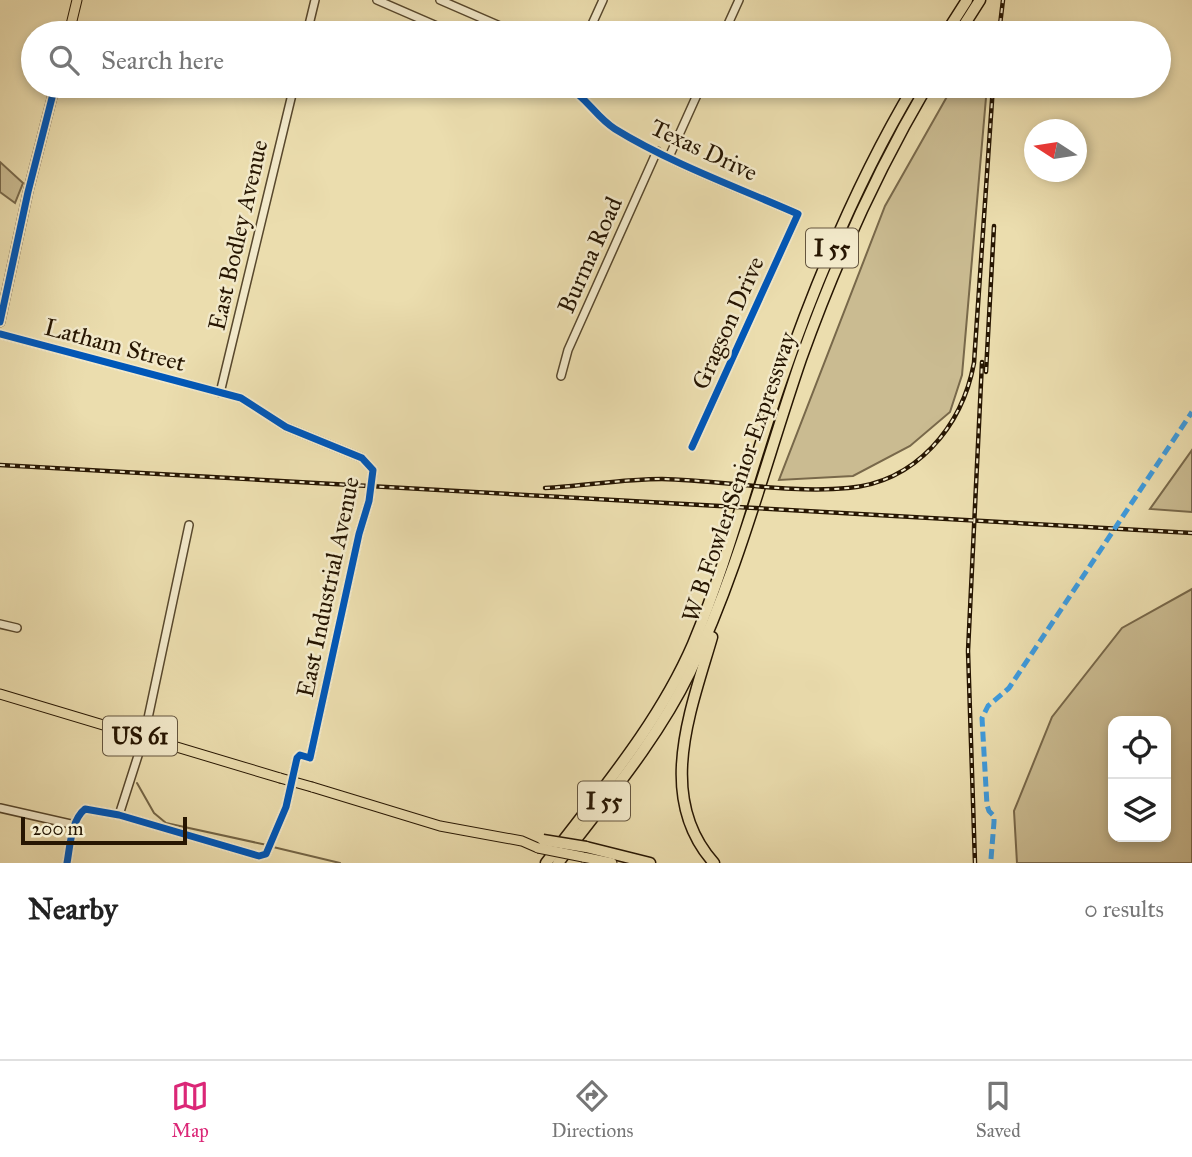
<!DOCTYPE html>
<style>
:root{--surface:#fff;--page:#f6f6f6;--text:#222;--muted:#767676;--line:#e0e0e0;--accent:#db2777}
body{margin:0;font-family:"IM FELL Great Primer",serif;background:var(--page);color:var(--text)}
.controls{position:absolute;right:21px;bottom:21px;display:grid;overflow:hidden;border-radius:14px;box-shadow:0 4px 10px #0003}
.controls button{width:63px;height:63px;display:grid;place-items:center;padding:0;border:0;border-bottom:2px solid var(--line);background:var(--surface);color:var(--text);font:35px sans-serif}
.compass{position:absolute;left:1024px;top:119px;width:63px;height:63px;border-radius:50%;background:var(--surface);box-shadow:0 4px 10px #0003;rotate:282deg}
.scale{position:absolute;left:21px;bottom:18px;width:166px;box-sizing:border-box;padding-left:7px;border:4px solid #271602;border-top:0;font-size:19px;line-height:24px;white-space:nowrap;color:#271602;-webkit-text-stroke:5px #f2e9ca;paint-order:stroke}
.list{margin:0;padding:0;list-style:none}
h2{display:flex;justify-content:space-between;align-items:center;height:91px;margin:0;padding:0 28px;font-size:30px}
h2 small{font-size:23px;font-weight:400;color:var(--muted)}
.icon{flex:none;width:38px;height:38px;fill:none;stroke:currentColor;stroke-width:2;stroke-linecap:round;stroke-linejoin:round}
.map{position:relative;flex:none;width:1192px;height:863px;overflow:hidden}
.search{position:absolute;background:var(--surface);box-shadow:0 4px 10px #0003;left:21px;right:21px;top:21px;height:77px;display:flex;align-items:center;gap:18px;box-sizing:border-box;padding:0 24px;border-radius:38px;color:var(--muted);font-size:26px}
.sheet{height:196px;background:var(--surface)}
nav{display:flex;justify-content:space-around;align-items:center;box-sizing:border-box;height:98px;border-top:2px solid var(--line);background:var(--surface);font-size:19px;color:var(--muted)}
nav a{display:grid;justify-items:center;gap:4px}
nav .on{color:var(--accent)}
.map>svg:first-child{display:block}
</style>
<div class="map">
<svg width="1192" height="863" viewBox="0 0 1192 863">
<rect width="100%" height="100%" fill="#ebddae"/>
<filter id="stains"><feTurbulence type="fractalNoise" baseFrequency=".00286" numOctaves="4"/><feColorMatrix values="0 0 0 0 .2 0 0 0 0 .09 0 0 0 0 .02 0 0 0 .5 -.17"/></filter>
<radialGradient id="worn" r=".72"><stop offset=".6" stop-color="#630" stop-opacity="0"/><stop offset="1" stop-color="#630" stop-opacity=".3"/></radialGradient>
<!-- green -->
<g fill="#cabb91" stroke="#78684a" stroke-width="2" fill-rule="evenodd">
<polygon points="953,86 987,86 962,375 950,412 910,446 853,476 779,480 885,206"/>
<polygon points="0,162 23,183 15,203 0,192"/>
<polygon points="1192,450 1192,512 1150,509"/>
<path d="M1192,589v274h-175l-3,-52 38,-94 70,-89zM1113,721h53v116h-53z"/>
</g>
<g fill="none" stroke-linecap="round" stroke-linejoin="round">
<!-- stream -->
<g stroke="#746546" stroke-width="2">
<polyline points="137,783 154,813 166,823 267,845"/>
<polyline points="273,847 340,863"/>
</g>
<!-- minor casing -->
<g stroke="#58482d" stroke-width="10">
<g id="minor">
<polyline points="377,0 453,33"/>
<polyline points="440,0 516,33"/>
<polyline points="307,33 315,0"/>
<polyline points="588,33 603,0"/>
<polyline points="724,33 739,0"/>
<path d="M567,86c19,11 30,32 48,43 55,34 124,59 183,85l-106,233"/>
<polyline points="669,157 701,86"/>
<path d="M0,334l241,64 45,29 76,31 11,12 -4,31 -10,33 -49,224 -10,-3 -3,3 -11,49 -20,47 -7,2 -140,-41 -34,-6c-14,11 -15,38 -18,54"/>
<polyline points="561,376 568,350 657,151"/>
<polyline points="220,393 294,86"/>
<polyline points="0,624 17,628"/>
<polyline points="0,808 75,825"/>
<polyline points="119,815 144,737 189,525"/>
</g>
</g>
<!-- major casing -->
<g stroke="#271602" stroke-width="11">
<g id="major">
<polyline points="69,33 77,0"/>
<polyline points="0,322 28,192 55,86"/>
<polyline points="0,694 280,778"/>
<polyline points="312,787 440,826 522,841 538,848"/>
<polyline points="583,857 612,863"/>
</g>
</g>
<!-- highway casing -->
<g stroke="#271602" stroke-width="13">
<g id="highway">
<polyline points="946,33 967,0"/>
<polyline points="959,33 980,0"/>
<path d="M712,637c-21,73 -57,160 2,226"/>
<polyline points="586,847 650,863"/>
<path d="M546,863c52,-69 112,-138 147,-219 36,-86 58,-177 89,-265 35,-101 77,-201 132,-293"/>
<path d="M558,863c46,-61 98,-121 132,-191 48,-100 75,-208 111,-313 34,-95 75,-186 126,-273"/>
</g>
</g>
<!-- minor -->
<use href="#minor" stroke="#f2e9ca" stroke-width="7"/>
<!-- major -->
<use href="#major" stroke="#ebddae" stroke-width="9"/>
<!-- highway -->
<use href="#highway" stroke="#ebddae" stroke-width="10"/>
<!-- rail casing -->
<g stroke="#271602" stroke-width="4.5">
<g id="rail">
<polyline points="999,33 1003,0"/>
<polyline points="986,372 994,226"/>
<polyline points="0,465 1192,533"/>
<path d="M545,488c39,-2 78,-9 117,-9 59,1 127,15 186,9 68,-6 114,-61 126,-125l19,-277"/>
<polyline points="975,863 968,651 982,362"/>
</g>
</g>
<!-- rail -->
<use href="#rail" stroke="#f2e9ca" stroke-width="2" stroke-dasharray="5" stroke-linecap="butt"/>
<!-- major-bridge casing -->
<g stroke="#271602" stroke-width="11" stroke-linecap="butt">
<g id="major-bridge">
<polyline points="280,778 312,787"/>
<polyline points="538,848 583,857"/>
</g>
</g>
<!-- highway-bridge casing -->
<g stroke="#271602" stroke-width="13" stroke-linecap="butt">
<polyline id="highway-bridge" points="543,840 586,847"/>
</g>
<!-- major-bridge -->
<use href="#major-bridge" stroke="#ebddae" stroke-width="9"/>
<!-- highway-bridge -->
<use href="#highway-bridge" stroke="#ebddae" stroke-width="10"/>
<!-- quiet -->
<polyline stroke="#3d9add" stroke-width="5" stroke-dasharray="10 5" stroke-linecap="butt" points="991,859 994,822 994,816 989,811 987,805 982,718 988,706 1009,688 1192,412"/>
<!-- cycleway casing -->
<g stroke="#f2e9ca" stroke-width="11">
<g id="cycleway">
<path d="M567,86c19,11 30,32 48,43 55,34 124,59 183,85l-106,233"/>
<polyline points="0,322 28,192 55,86"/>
<path d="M0,334l241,64 45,29 76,31 11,12 -4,31 -10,33 -49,224 -10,-3 -3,3 -11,49 -20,47 -7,2 -140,-41 -34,-6c-14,11 -15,38 -18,54"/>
</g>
</g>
<!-- cycleway -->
<use href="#cycleway" stroke="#0057b8" stroke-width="7"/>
</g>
<g text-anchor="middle" stroke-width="5" stroke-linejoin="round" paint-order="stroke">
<!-- shield labels -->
<g fill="#f2e9ca" stroke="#64553e" stroke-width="2">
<rect x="806" y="228.5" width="52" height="39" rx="5"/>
<rect x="103" y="716.5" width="74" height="39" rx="5"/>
<rect x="578" y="781.5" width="52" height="39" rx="5"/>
</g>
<g font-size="23" font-weight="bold" fill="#271602">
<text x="832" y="256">I 55</text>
<text x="140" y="744">US 61</text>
<text x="604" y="809">I 55</text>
</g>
<!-- street labels -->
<g font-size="24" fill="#271602" stroke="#f2e9ca">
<text transform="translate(704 150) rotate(25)" y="8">Texas Drive</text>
<text transform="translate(238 235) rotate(-77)" y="8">East Bodley Avenue</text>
<text transform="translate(590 255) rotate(-66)" y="8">Burma Road</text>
<text transform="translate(728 323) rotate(-66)" y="8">Gragson Drive</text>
<text transform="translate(115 345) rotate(15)" y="8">Latham Street</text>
<text transform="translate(739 477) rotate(-71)" y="8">W B Fowler Senior Expressway</text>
<text transform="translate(328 587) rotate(-78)" y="8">East Industrial Avenue</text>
</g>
</g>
<rect width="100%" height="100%" filter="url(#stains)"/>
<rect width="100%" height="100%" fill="url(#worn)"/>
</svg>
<div class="controls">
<button><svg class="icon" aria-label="locate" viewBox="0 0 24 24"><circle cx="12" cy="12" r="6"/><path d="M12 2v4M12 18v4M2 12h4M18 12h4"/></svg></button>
<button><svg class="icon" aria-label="layers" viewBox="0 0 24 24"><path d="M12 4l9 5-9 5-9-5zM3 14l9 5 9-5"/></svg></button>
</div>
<svg class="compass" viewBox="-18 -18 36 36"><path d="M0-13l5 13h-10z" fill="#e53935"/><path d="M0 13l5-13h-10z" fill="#767676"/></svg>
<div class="scale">200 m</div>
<div class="search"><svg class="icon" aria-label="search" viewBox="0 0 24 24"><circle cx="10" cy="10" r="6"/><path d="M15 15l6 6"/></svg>Search here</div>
</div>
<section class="sheet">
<h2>Nearby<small>0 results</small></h2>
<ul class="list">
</ul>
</section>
<nav>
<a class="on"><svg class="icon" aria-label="map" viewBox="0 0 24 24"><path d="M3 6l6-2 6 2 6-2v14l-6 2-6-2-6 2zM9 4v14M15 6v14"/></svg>Map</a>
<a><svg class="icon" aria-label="directions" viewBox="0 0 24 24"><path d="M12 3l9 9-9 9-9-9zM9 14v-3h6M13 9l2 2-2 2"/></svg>Directions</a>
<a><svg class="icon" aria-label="saved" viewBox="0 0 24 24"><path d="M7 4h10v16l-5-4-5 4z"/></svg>Saved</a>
</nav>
